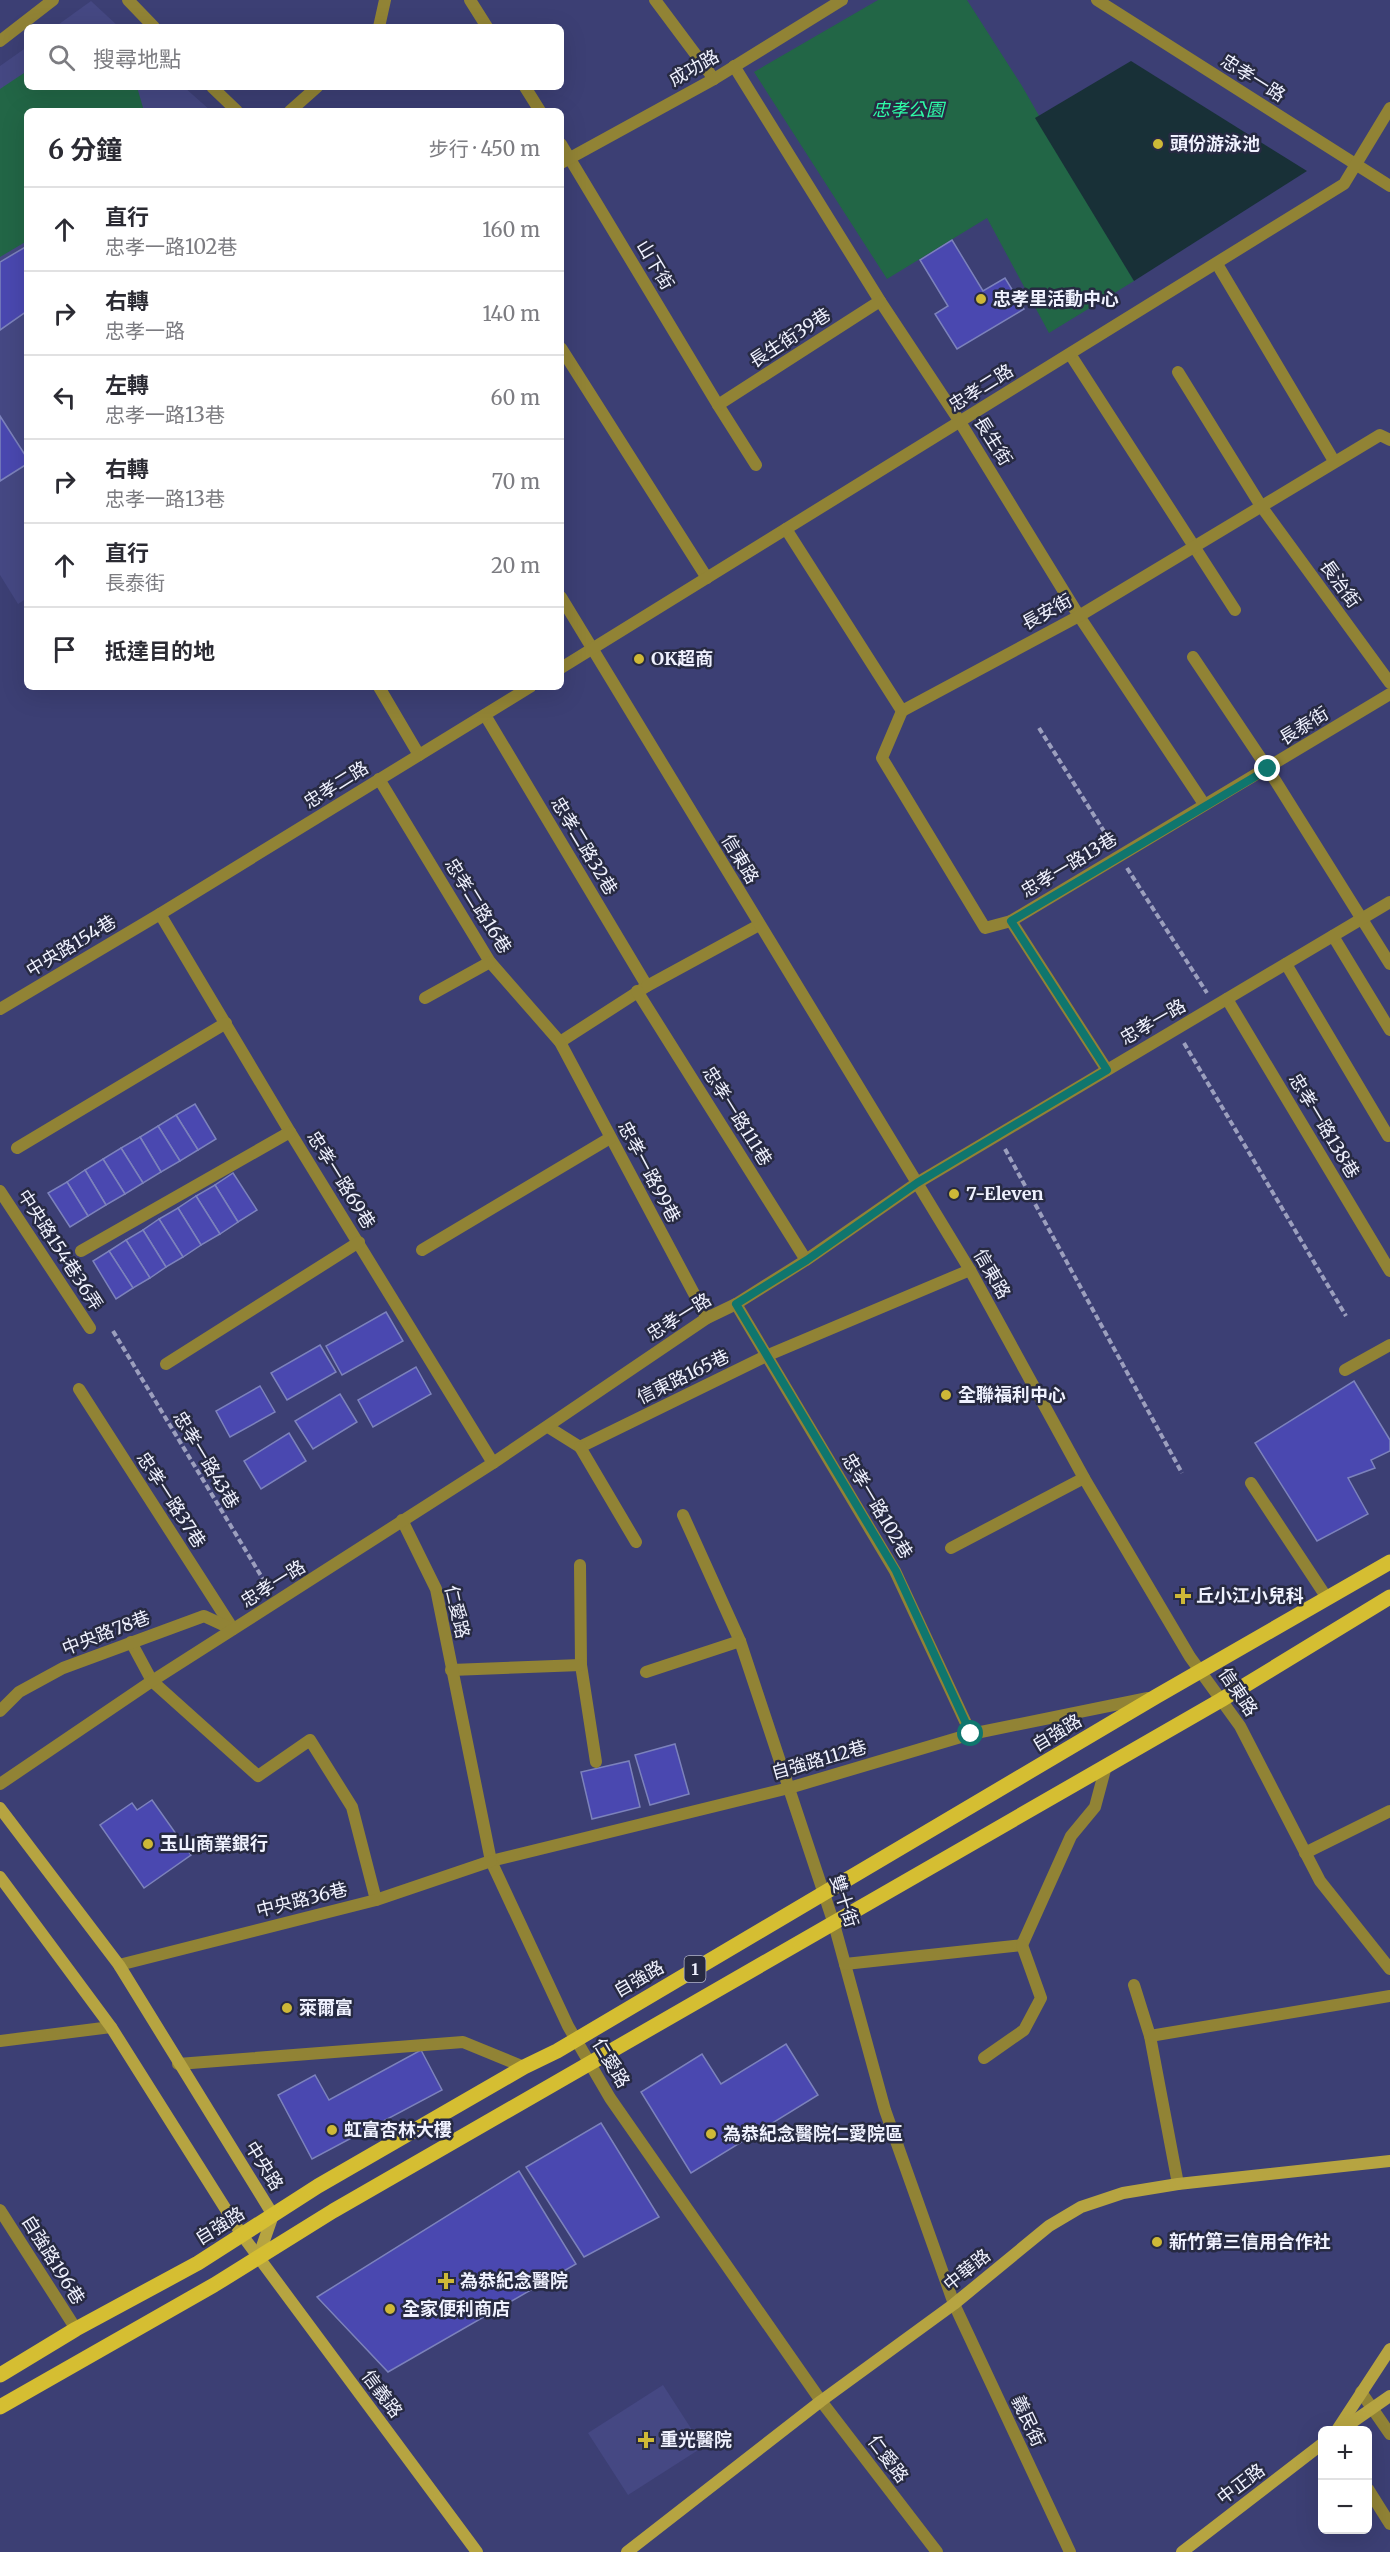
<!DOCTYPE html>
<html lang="zh-TW">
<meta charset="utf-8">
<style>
:root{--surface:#fff;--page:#f7f7f7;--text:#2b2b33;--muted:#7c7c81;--line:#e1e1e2}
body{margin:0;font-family:Merriweather,"Noto Sans TC",serif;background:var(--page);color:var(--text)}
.controls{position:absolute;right:18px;bottom:18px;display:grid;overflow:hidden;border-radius:9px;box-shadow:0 6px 24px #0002}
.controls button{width:54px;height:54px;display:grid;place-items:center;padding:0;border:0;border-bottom:2px solid var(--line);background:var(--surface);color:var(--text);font:30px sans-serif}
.stop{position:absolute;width:18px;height:18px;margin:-14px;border:4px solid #0f766e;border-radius:50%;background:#fff}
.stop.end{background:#0f766e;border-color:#fff;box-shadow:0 2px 6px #0008}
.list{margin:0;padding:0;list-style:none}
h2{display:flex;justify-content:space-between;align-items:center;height:78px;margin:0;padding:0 24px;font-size:26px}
h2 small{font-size:20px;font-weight:400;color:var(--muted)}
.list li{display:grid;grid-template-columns:39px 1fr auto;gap:18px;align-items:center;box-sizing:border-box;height:84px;padding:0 24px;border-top:2px solid var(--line)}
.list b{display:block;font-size:22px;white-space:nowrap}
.list p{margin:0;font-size:20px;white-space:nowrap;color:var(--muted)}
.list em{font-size:20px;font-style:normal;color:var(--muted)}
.icon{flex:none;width:33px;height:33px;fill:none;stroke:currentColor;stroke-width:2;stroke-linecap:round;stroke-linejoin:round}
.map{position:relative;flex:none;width:1390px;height:2552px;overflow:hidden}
.search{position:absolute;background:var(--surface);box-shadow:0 6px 24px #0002;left:24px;top:24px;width:540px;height:66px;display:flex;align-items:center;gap:15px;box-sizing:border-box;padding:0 21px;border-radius:9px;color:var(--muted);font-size:22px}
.panel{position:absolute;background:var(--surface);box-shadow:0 6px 24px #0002;left:24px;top:108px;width:540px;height:582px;border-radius:9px}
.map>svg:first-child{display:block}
</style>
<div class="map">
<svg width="1390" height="2552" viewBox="0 0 1390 2552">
<rect width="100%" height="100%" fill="#3c3f74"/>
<!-- built -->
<g fill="#454883">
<polygon points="91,1 119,27 55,27"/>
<polygon points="27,47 27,87 184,87 211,111 27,111 27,598 18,604 0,575 0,66"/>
<polygon points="663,2385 703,2447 628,2495 588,2433"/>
</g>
<!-- green -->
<g fill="#226646">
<polygon points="878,0 967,0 1022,86 1134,281 1049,333 987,218 887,279 754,72"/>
<polygon points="27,71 27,87 137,87 144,111 27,111 27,241 0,257 0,89"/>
</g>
<!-- water -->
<polygon fill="#183037" points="1131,61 1307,171 1134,281 1035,118"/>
<!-- building -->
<g fill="#4a48b0" stroke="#7c82bc" stroke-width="1.5">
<polygon points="952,240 983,291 1005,278 1024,309 957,349 935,314 948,306 920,260"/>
<polygon points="27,246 27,311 0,330 0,262"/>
<polygon points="0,416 27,458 27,464 0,481"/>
<polygon points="195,1104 216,1139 198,1150 176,1115"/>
<polygon points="176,1115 198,1150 180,1161 158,1126"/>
<polygon points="158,1126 180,1161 161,1172 140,1137"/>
<polygon points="140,1137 161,1172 143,1183 121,1148"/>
<polygon points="121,1148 143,1183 125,1194 103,1159"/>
<polygon points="103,1159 125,1194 106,1205 85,1170"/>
<polygon points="85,1170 106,1205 88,1216 67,1182"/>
<polygon points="233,1173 257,1210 238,1222 215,1185"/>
<polygon points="67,1182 88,1216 70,1227 48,1193"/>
<polygon points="215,1185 238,1222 220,1234 196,1196"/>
<polygon points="196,1196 220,1234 201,1245 178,1208"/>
<polygon points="178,1208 201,1245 183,1257 159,1219"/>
<polygon points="159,1219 183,1257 166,1267 143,1230"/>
<polygon points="143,1230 166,1267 150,1278 126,1240"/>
<polygon points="126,1240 150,1278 133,1288 109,1251"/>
<polygon points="109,1251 133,1288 116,1299 93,1261"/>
<polygon points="386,1312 403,1341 342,1375 326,1346"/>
<polygon points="320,1345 336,1372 287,1400 271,1373"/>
<polygon points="416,1367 431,1394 373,1427 358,1400"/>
<polygon points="1354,1381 1390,1440 1390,1451 1371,1460 1375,1468 1348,1478 1368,1514 1317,1541 1255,1443"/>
<polygon points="260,1386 275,1412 230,1437 216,1411"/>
<polygon points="340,1394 357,1422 313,1449 295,1421"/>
<polygon points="289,1433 306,1461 261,1489 244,1461"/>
<polygon points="675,1744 689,1794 650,1805 635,1755"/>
<polygon points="629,1761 640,1807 592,1819 581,1772"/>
<polygon points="152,1800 191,1855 144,1888 100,1825 132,1803 137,1810"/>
<polygon points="786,2044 818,2095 691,2173 641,2092 702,2054 721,2084"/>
<polygon points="421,2050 442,2090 312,2159 278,2095 315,2075 329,2100"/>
<polygon points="601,2123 659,2217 584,2257 526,2167"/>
<polygon points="519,2171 576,2264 388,2372 317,2297"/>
</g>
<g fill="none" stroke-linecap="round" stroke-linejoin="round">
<!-- path -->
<g stroke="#9c9fbe" stroke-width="4" stroke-dasharray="6 3" stroke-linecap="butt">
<polyline points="1039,728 1112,844"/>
<polyline points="1127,868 1207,993"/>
<polyline points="1184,1043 1346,1316"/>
<polyline points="1005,1149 1182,1473"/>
<polyline points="113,1331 269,1589"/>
</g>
<!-- lane -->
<g stroke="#918335" stroke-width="12">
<polyline points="379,27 385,0"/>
<polyline points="0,41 53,0"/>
<polyline points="290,111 317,87"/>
<polyline points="1217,264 1334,461"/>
<polyline points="561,348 707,578"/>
<polyline points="1070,354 1235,610"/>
<polyline points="1178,372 1261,506"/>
<polyline points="718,405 756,465"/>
<polyline points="1193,657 1268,769 1390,964"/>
<polyline points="902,711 882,758 985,928 1011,921"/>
<polyline points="485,715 647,986 560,1042"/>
<polyline points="379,779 490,962 560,1042 707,1318"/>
<polyline points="160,914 290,1132 493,1463"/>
<polyline points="1333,936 1390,1030"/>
<polyline points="1286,964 1388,1136 1390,1135"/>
<polyline points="647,986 759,925"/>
<polyline points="637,991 806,1260"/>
<polyline points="425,998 490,962"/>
<polyline points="1227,999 1390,1271"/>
<polyline points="17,1148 226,1023"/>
<polyline points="0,1191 90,1328"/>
<polyline points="422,1250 610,1138"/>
<polyline points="81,1251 290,1132"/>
<polyline points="736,1304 895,1571 971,1734"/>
<polyline points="166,1364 359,1242"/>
<polyline points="1345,1370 1390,1345"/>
<polyline points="79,1389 233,1629"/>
<polyline points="548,1427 580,1447 766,1356 970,1270"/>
<polyline points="580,1447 636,1542"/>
<polyline points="1251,1483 1327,1598"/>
<polyline points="683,1515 740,1641 834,1924 885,2110 954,2304 1070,2552"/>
<polyline points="951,1548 1084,1478"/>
<polyline points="580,1565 581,1665 596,1762"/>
<polyline points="131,1642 152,1681 258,1776 310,1740 352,1807 376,1900"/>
<polyline points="451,1670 581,1665"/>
<polyline points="646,1672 740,1641"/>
<polyline points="0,1711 19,1692 63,1668 204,1616 232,1629"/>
<polyline points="1305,1853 1390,1811"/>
<polyline points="491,1861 789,1788 971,1734 1148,1698"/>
<polyline points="845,1964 1022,1945 1071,1836 1095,1807 1106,1766"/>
<polyline points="1134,1985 1150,2036 1178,2184"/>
<polyline points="1150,2036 1390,1996"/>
<polyline points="0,2041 111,2027"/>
<polyline points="984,2058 1024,2030 1041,1998 1022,1945"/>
<polyline points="178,2064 463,2042 524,2067"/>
<polyline points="0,2210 76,2329"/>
<polyline points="1361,2392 1390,2434"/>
</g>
<!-- street -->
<g stroke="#918335" stroke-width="12">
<polyline points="128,0 154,27"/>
<polyline points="470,0 487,27"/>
<polyline points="655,0 714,79"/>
<polyline points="1097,0 1390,186"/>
<polyline points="734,66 880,301 960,422 1079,616 1204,804"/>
<polyline points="212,87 237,111"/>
<polyline points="525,87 540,111"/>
<polyline points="561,144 718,405 880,301"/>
<polyline points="561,163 714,79 842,0"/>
<polyline points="1261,506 1390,683"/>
<polyline points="786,529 902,711 1079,616 1380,435 1390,440"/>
<polyline points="561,597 970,1270 1084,1478 1190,1657 1240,1726 1320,1881 1390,1969"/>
<polyline points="561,668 1344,184 1390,108"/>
<polyline points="379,687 419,755"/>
<polyline points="0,1009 160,914 530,687"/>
<polyline points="1107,1070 1011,921 1390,694"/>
<polyline points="402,1520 436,1589 491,1861 568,2026 610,2098 821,2401 937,2552"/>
<polyline points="0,1784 152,1681 493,1463 707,1318 736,1304 806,1260 917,1183 1390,902"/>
<polyline points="119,1965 376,1900 491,1861"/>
<polyline points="1368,2489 1390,2524"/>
</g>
<!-- secondary -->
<g stroke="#b6a441" stroke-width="12">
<polyline points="0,1808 119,1965 273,2215 258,2258"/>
<polyline points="0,1877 111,2027 242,2235 477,2552"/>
<polyline points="1337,2430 1390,2349"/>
<polyline points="1341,2430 1390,2396"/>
<polyline points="627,2552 821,2401 954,2304 1049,2226 1081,2207 1123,2193 1178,2184 1390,2161"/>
<polyline points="1182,2552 1322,2444"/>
</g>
<!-- primary -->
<g stroke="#d5be32" stroke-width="15">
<polyline points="0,2375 76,2329 198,2263 318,2186 524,2067 557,2051 1157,1696 1390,1562"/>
<polyline points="0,2407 214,2285 333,2211 1221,1700 1390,1597"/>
</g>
</g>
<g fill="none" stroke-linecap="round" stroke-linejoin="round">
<!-- route -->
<polyline stroke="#0f766e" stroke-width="8" points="971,1734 896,1571 736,1304 807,1260 917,1183 1107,1070 1011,921 1268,769"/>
</g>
<!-- markers -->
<g fill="#ceb837" stroke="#272a42" stroke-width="2">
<circle cx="1158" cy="144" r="6"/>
<circle cx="981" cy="299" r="6"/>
<circle cx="639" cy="659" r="6"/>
<circle cx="954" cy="1194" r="6"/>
<circle cx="946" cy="1395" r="6"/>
<path d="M1180 1587h6v6h6v6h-6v6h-6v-6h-6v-6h6z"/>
<circle cx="148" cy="1844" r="6"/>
<circle cx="287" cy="2008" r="6"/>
<circle cx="332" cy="2130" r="6"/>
<circle cx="711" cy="2134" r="6"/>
<circle cx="1157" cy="2242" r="6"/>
<path d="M443 2272h6v6h6v6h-6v6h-6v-6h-6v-6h6z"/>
<circle cx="390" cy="2309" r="6"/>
<path d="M643 2431h6v6h6v6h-6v6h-6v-6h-6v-6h6z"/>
</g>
<g text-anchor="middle" stroke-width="5" stroke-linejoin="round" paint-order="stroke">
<!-- shield labels -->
<rect fill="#272a42" stroke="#b3b5c6" stroke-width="1.5" x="684.5" y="1956" width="21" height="26" rx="4.5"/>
<g font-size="16" font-weight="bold" fill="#eff1fe">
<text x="695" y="1975">1</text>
</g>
<!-- street labels -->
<g font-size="18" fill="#eff1fe" stroke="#272a42">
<text transform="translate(694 68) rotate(-30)" y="6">成功路</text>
<text transform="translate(1253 78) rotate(32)" y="6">忠孝一路</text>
<text transform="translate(655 265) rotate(59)" y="6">山下街</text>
<text transform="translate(790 338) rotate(-33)" y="6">長生街39巷</text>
<text transform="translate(981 388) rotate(-32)" y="6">忠孝二路</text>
<text transform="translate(993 441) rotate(58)" y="6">長生街</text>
<text transform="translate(1340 584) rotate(54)" y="6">長治街</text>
<text transform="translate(1047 612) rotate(-29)" y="6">長安街</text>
<text transform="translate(1304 726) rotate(-32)" y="6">長泰街</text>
<text transform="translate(336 785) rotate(-32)" y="6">忠孝二路</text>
<text transform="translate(584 846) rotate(59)" y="6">忠孝二路32巷</text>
<text transform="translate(740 859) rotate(59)" y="6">信東路</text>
<text transform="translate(1069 865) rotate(-31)" y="6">忠孝一路13巷</text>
<text transform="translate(478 906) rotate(58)" y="6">忠孝二路16巷</text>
<text transform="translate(71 946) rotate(-31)" y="6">中央路154巷</text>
<text transform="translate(1153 1022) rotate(-30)" y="6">忠孝一路</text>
<text transform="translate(737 1116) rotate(58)" y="6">忠孝一路111巷</text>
<text transform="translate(1324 1126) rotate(59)" y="6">忠孝一路138巷</text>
<text transform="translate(649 1172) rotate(62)" y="6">忠孝一路99巷</text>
<text transform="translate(341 1180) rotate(58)" y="6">忠孝一路69巷</text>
<text transform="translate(60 1250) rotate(57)" y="6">中央路154巷36弄</text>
<text transform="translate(992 1274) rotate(60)" y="6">信東路</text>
<text transform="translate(679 1317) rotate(-32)" y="6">忠孝一路</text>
<text transform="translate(683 1377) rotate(-26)" y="6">信東路165巷</text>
<text transform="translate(206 1460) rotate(59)" y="6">忠孝一路43巷</text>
<text transform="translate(171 1500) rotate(57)" y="6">忠孝一路37巷</text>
<text transform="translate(877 1506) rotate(59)" y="6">忠孝一路102巷</text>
<text transform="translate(273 1584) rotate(-32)" y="6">忠孝一路</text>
<text transform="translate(457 1612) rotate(77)" y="6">仁愛路</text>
<text transform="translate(106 1633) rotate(-21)" y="6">中央路78巷</text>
<text transform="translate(1238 1692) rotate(56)" y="6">信東路</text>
<text transform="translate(1057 1733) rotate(-31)" y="6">自強路</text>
<text transform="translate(819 1760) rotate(-16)" y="6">自強路112巷</text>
<text transform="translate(302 1900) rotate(-14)" y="6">中央路36巷</text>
<text transform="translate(844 1901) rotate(72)" y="6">雙十街</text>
<text transform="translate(639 1979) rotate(-30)" y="6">自強路</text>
<text transform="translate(611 2063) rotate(59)" y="6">仁愛路</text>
<text transform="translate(264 2166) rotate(58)" y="6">中央路</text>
<text transform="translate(220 2226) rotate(-32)" y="6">自強路</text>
<text transform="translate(53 2260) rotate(58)" y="6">自強路196巷</text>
<text transform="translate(967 2270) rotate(-39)" y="6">中華路</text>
<text transform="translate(382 2394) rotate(53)" y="6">信義路</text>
<text transform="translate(1028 2421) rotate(65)" y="6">義民街</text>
<text transform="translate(888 2459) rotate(53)" y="6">仁愛路</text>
<text transform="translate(1241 2484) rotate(-37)" y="6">中正路</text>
</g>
<!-- park labels -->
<g font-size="18" font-style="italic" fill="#2efba7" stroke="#272a42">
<text x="908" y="116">忠孝公園</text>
</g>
<!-- poi labels -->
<g font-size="18" font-weight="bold" fill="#eff1fe" stroke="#272a42" text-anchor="start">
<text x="1170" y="150">頭份游泳池</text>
<text x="993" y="305">忠孝里活動中心</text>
<text x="651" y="665">OK超商</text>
<text x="966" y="1200">7-Eleven</text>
<text x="958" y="1401">全聯福利中心</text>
<text x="1196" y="1602">丘小江小兒科</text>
<text x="160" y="1850">玉山商業銀行</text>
<text x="299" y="2014">萊爾富</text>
<text x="344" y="2136">虹富杏林大樓</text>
<text x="723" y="2140">為恭紀念醫院仁愛院區</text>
<text x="1169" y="2248">新竹第三信用合作社</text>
<text x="460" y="2287">為恭紀念醫院</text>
<text x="402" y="2315">全家便利商店</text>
<text x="660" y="2446">重光醫院</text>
</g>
</g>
</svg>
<div class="controls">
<button>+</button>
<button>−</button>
</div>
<div class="stop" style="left:971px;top:1734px"></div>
<div class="stop end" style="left:1268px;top:769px"></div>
<div class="search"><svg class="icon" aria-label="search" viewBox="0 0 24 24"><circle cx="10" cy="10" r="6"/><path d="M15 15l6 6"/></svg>搜尋地點</div>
<section class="panel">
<h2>6 分鐘<small>步行 · 450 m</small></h2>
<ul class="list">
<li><svg class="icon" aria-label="ahead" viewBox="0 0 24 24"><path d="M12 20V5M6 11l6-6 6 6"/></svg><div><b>直行</b><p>忠孝一路102巷</p></div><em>160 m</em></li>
<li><svg class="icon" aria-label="right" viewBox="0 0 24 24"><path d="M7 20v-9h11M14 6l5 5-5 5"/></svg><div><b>右轉</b><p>忠孝一路</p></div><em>140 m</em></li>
<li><svg class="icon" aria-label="left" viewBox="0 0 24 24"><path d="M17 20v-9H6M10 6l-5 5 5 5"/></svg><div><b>左轉</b><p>忠孝一路13巷</p></div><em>60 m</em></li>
<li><svg class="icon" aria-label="right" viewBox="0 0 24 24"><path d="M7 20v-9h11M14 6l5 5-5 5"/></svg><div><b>右轉</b><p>忠孝一路13巷</p></div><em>70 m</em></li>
<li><svg class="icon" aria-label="ahead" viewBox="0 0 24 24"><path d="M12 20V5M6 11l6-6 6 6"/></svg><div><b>直行</b><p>長泰街</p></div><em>20 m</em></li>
<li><svg class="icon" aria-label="arrive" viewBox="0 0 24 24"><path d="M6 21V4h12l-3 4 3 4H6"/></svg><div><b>抵達目的地</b></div></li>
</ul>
</section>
</div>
